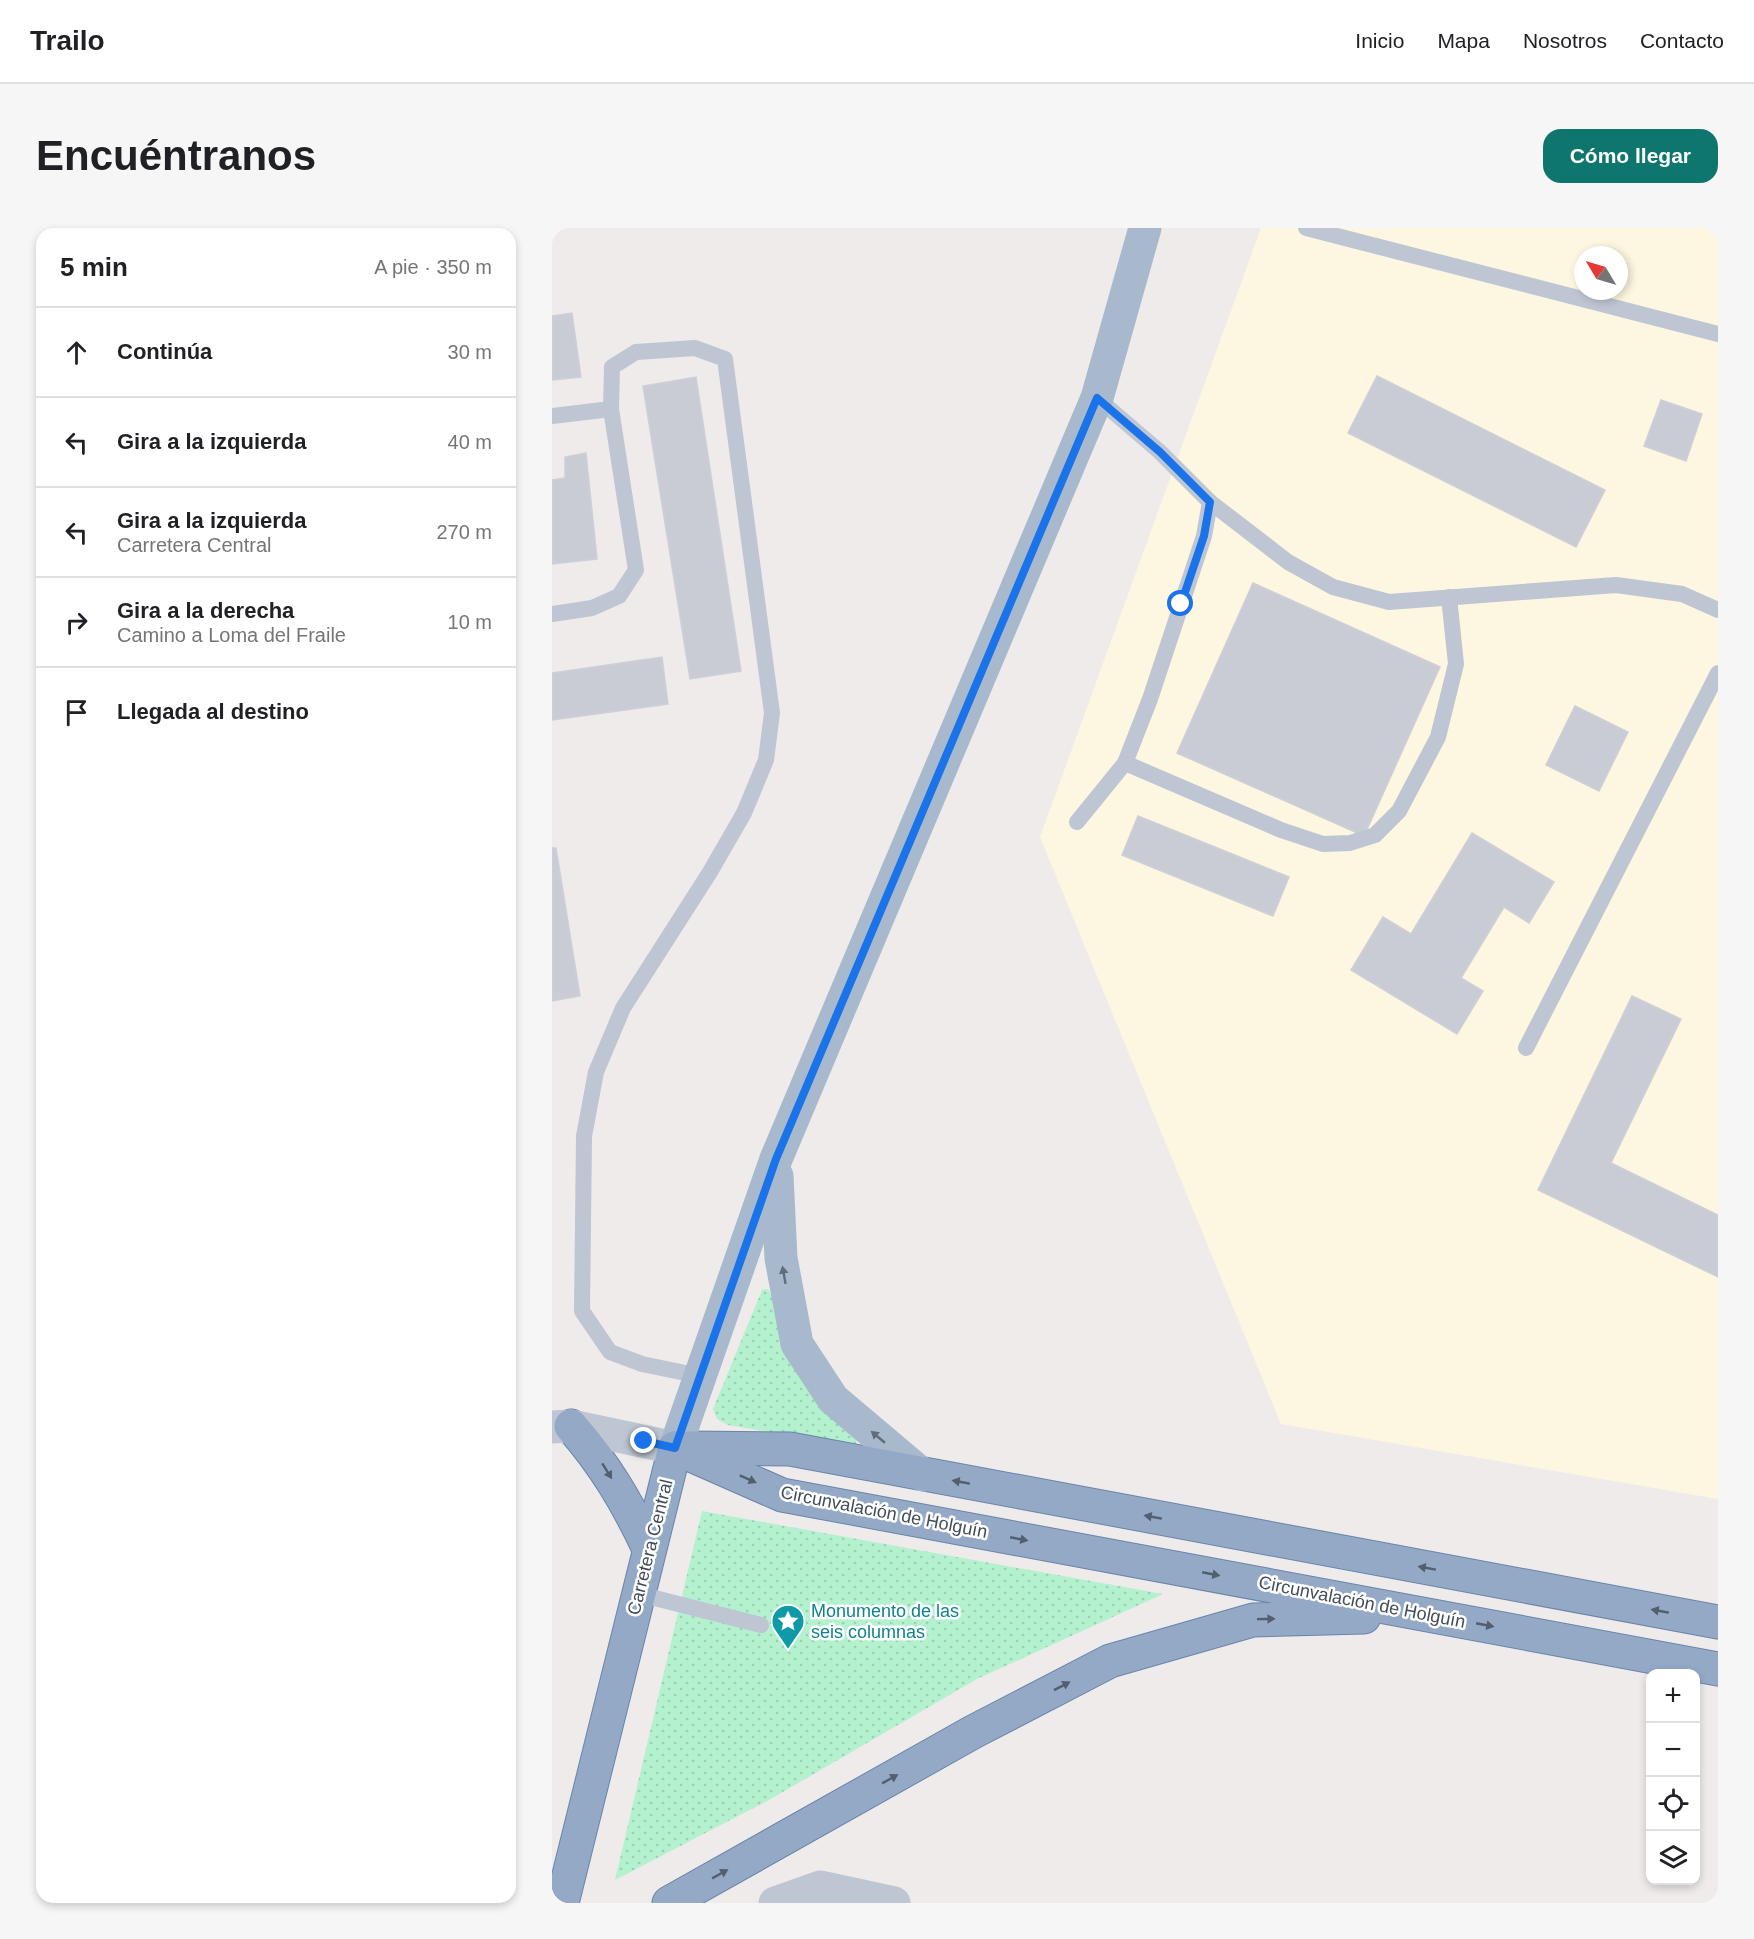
<!DOCTYPE html>
<html lang="es">
<meta charset="utf-8">
<style>
:root{--surface:#fff;--page:#f6f6f6;--text:#202124;--muted:#757577;--line:#e0e0e0;--accent:#0f766e}
body{margin:0;font-family:Helvetica,sans-serif;background:var(--page);color:var(--text)}
.controls{position:absolute;right:18px;bottom:18px;display:grid;overflow:hidden;border-radius:12px;box-shadow:0 3px 9px #0003}
.controls button{width:54px;height:54px;display:grid;place-items:center;padding:0;border:0;border-bottom:2px solid var(--line);background:var(--surface);color:var(--text);font:30px sans-serif}
.compass{position:absolute;left:1022px;top:18px;width:54px;height:54px;border-radius:50%;background:var(--surface);box-shadow:0 3px 9px #0003;rotate:308deg}
.stop{position:absolute;width:18px;height:18px;margin:-14px;border:4px solid #1a73e8;border-radius:50%;background:#fff}
.stop.end{background:#1a73e8;border-color:#fff;box-shadow:0 2px 6px #0008}
.list{margin:0;padding:0;list-style:none}
h2{display:flex;justify-content:space-between;align-items:center;height:78px;margin:0;padding:0 24px;font-size:26px}
h2 small{font-size:20px;font-weight:400;color:var(--muted)}
.list li{display:grid;grid-template-columns:39px 1fr auto;gap:18px;align-items:center;box-sizing:border-box;height:90px;padding:0 24px;border-top:2px solid var(--line)}
.list b{display:block;font-size:22px;white-space:nowrap}
.list p{margin:0;font-size:20px;white-space:nowrap;color:var(--muted)}
.list em{font-size:20px;font-style:normal;color:var(--muted)}
.icon{flex:none;width:33px;height:33px;fill:none;stroke:currentColor;stroke-width:2;stroke-linecap:round;stroke-linejoin:round}
.map{position:relative;flex:none;width:1166px;height:1675px;overflow:hidden;border-radius:18px}
header{display:flex;align-items:center;gap:36px;box-sizing:border-box;height:84px;padding:0 30px;background:var(--surface);border-bottom:2px solid var(--line)}
header strong{font-size:28px}
nav{display:flex;gap:33px;margin-inline-start:auto;font-size:21px}
.intro{display:flex;align-items:center;justify-content:space-between;box-sizing:border-box;height:144px;padding:0 36px}
h1{margin:0;font-size:42px}
.button{padding:15px 27px;border-radius:18px;background:var(--accent);color:#fff;font-size:21px;font-weight:700}
main{display:flex;gap:36px;padding:0 36px}
aside{flex:1;background:var(--surface);border-radius:18px;box-shadow:0 3px 9px #0003}
.map>svg:first-child{display:block}
</style>
<header>
<strong>Trailo</strong>
<nav><a>Inicio</a><a>Mapa</a><a>Nosotros</a><a>Contacto</a></nav>
</header>
<div class="intro"><h1>Encuéntranos</h1><a class="button">Cómo llegar</a></div>
<main>
<aside>
<h2>5 min<small>A pie · 350 m</small></h2>
<ul class="list">
<li><svg class="icon" aria-label="ahead" viewBox="0 0 24 24"><path d="M12 20V5M6 11l6-6 6 6"/></svg><div><b>Continúa</b></div><em>30 m</em></li>
<li><svg class="icon" aria-label="left" viewBox="0 0 24 24"><path d="M17 20v-9H6M10 6l-5 5 5 5"/></svg><div><b>Gira a la izquierda</b></div><em>40 m</em></li>
<li><svg class="icon" aria-label="left" viewBox="0 0 24 24"><path d="M17 20v-9H6M10 6l-5 5 5 5"/></svg><div><b>Gira a la izquierda</b><p>Carretera Central</p></div><em>270 m</em></li>
<li><svg class="icon" aria-label="right" viewBox="0 0 24 24"><path d="M7 20v-9h11M14 6l5 5-5 5"/></svg><div><b>Gira a la derecha</b><p>Camino a Loma del Fraile</p></div><em>10 m</em></li>
<li><svg class="icon" aria-label="arrive" viewBox="0 0 24 24"><path d="M6 21V4h12l-3 4 3 4H6"/></svg><div><b>Llegada al destino</b></div></li>
</ul>
</aside>
<div class="map">
<svg width="1166" height="1675" viewBox="0 0 1166 1675">
<defs>
<pattern id="green-dots" width="8" height="8" patternUnits="userSpaceOnUse" patternTransform="scale(1.5)"><rect width="8" height="8" fill="#b4f1cf"/><path d="M2 2h.1M6 6h.1" fill="none" stroke="#9cd0b4" stroke-width="1.8" stroke-linecap="round"/></pattern>
</defs>
<rect width="100%" height="100%" fill="#eeebea"/>
<!-- commercial -->
<path fill="#fdf6e0" fill-rule="evenodd" d="M709,0h457v1271l-437,-75 -241,-587zM1031,27h36v36h-36z"/>
<!-- green -->
<g fill="url(#green-dots)">
<polygon points="216,1061 305,1213 302,1218 176,1197 165,1191 161,1181 210,1062"/>
<polygon points="150,1283 611,1366 425,1451 217,1572 63,1652"/>
</g>
<!-- building -->
<g fill="#c9ccd4" stroke="#ced0d8" stroke-width="1.5">
<polygon points="20,85 29,149 0,152 0,88"/>
<polygon points="825,148 1053,262 1024,319 796,205"/>
<polygon points="144,149 189,443 138,451 91,158"/>
<polygon points="1109,172 1150,186 1134,233 1092,218"/>
<polygon points="34,225 45,331 0,336 0,252 13,250 13,229"/>
<polygon points="701,355 888,439 812,608 625,525"/>
<polygon points="110,429 116,476 0,492 0,445"/>
<polygon points="1023,478 1076,504 1047,563 994,537"/>
<polygon points="586,588 737,649 721,688 570,627"/>
<polygon points="920,605 1002,654 977,695 952,679 909,750 931,763 905,806 799,742 831,689 859,706"/>
<polygon points="0,620 4,620 28,768 0,773"/>
<polygon points="1080,768 1129,791 1059,935 1166,987 1166,1049 986,962"/>
</g>
<g fill="none" stroke-linecap="round" stroke-linejoin="round">
<!-- trunk casing -->
<g stroke="#6985aa" stroke-width="35">
<g id="trunk">
<path d="M19,1198c34,39 56,76 78,123"/>
<polyline points="123,1220 230,1267 1166,1441"/>
<polyline points="136,1220 238,1221 1166,1394"/>
<polyline points="10,1675 123,1220"/>
<polyline points="117,1675 421,1504 558,1433 701,1392 812,1389"/>
</g>
</g>
<!-- service -->
<g stroke="#bdc6d2" stroke-width="16">
<polyline points="754,0 1166,106"/>
<polyline points="545,170 608,224 658,274 736,334 781,359 837,374 1064,357 1130,366 1166,382"/>
<polyline points="0,188 59,181"/>
<polyline points="0,386 40,380 67,368 84,342 59,181 60,139 84,124 143,120 173,131 220,485 214,532 192,585 158,644 71,780 44,844 32,908 30,1083 58,1124 90,1136 148,1148"/>
<polyline points="573,535 729,602 771,616 798,615 823,607 847,583 886,509 904,436 897,369"/>
<polyline points="525,594 573,535 598,471 652,308 658,274"/>
<polyline points="974,820 1166,445"/>
<polyline points="87,1366 209,1397"/>
</g>
<!-- minor -->
<g stroke="#bdc6d2" stroke-width="33">
<polyline points="0,1199 19,1198 123,1220"/>
<polyline points="223,1675 268,1659 342,1675"/>
</g>
<!-- primary -->
<g stroke="#a8b8cd" stroke-width="33">
<polyline points="225,948 229,1030 245,1116 281,1171 371,1247"/>
<polyline points="123,1220 224,931 545,170 593,0"/>
</g>
<!-- trunk -->
<use href="#trunk" stroke="#93a9c6" stroke-width="33"/>
</g>
<!-- one-way arrows -->
<defs><path id="oneway-solid" d="M-6-.8H1V-3.2L6.5 0L1 3.2V.8H-6Z" transform="scale(1.5)"/></defs>
<g fill="#616d7c">
<use href="#oneway-solid" transform="translate(232 1047) rotate(-100)"/>
<use href="#oneway-solid" transform="translate(326 1209) rotate(-140)"/>
</g>
<g fill="#525f6f">
<use href="#oneway-solid" transform="translate(55 1243) rotate(58)"/>
<use href="#oneway-solid" transform="translate(196 1251) rotate(24)"/>
<use href="#oneway-solid" transform="translate(409 1254) rotate(-170)"/>
<use href="#oneway-solid" transform="translate(601 1289) rotate(-170)"/>
<use href="#oneway-solid" transform="translate(467 1311) rotate(11)"/>
<use href="#oneway-solid" transform="translate(875 1340) rotate(-170)"/>
<use href="#oneway-solid" transform="translate(659 1346) rotate(11)"/>
<use href="#oneway-solid" transform="translate(1108 1383) rotate(-170)"/>
<use href="#oneway-solid" transform="translate(714 1391) rotate(-1)"/>
<use href="#oneway-solid" transform="translate(933 1397) rotate(11)"/>
<use href="#oneway-solid" transform="translate(510 1458) rotate(-27)"/>
<use href="#oneway-solid" transform="translate(338 1551) rotate(-29)"/>
<use href="#oneway-solid" transform="translate(168 1646) rotate(-29)"/>
</g>
<g fill="none" stroke-linecap="round" stroke-linejoin="round">
<!-- route -->
<polyline stroke="#1a73e8" stroke-width="8" points="92,1213 123,1220 224,931 545,170 608,224 658,274 652,308 629,376"/>
</g>
<!-- icons -->
<defs>
<g id="sight-pin" transform="scale(1.725)"><path d="M0 17L-7.5 6A9.5 9.5 0 1 1 7.5 6Z" fill="#0f9aa8" stroke="#fff"/><path d="M0-6L1.8-2.2L6-1.7L2.9 1.2L3.7 5.4L0 3.3L-3.7 5.4L-2.9 1.2L-6-1.7L-1.8-2.2Z" fill="#fff"/></g>
</defs>
<g fill-rule="evenodd">
<use href="#sight-pin" x="236" y="1393"/>
</g>
<g text-anchor="middle" stroke-width="5" stroke-linejoin="round" paint-order="stroke">
<!-- street labels -->
<g font-size="18" fill="#424d59" stroke="#fff">
<text transform="translate(332 1284) rotate(11)" y="6">Circunvalación de Holguín</text>
<text transform="translate(98 1319) rotate(-76)" y="6">Carretera Central</text>
<text transform="translate(810 1374) rotate(11)" y="6">Circunvalación de Holguín</text>
</g>
<!-- culture labels -->
<g font-size="18" fill="#0d838f" stroke="#fff" text-anchor="start">
<text x="259" y="1389">Monumento de las<tspan x="259" dy="21">seis columnas</tspan></text>
</g>
</g>
</svg>
<div class="controls">
<button>+</button>
<button>−</button>
<button><svg class="icon" aria-label="locate" viewBox="0 0 24 24"><circle cx="12" cy="12" r="6"/><path d="M12 2v4M12 18v4M2 12h4M18 12h4"/></svg></button>
<button><svg class="icon" aria-label="layers" viewBox="0 0 24 24"><path d="M12 4l9 5-9 5-9-5zM3 14l9 5 9-5"/></svg></button>
</div>
<svg class="compass" viewBox="-18 -18 36 36"><path d="M0-13l5 13h-10z" fill="#e53935"/><path d="M0 13l5-13h-10z" fill="#757577"/></svg>
<div class="stop" style="left:629px;top:376px"></div>
<div class="stop end" style="left:92px;top:1213px"></div>
</div>
</main>
